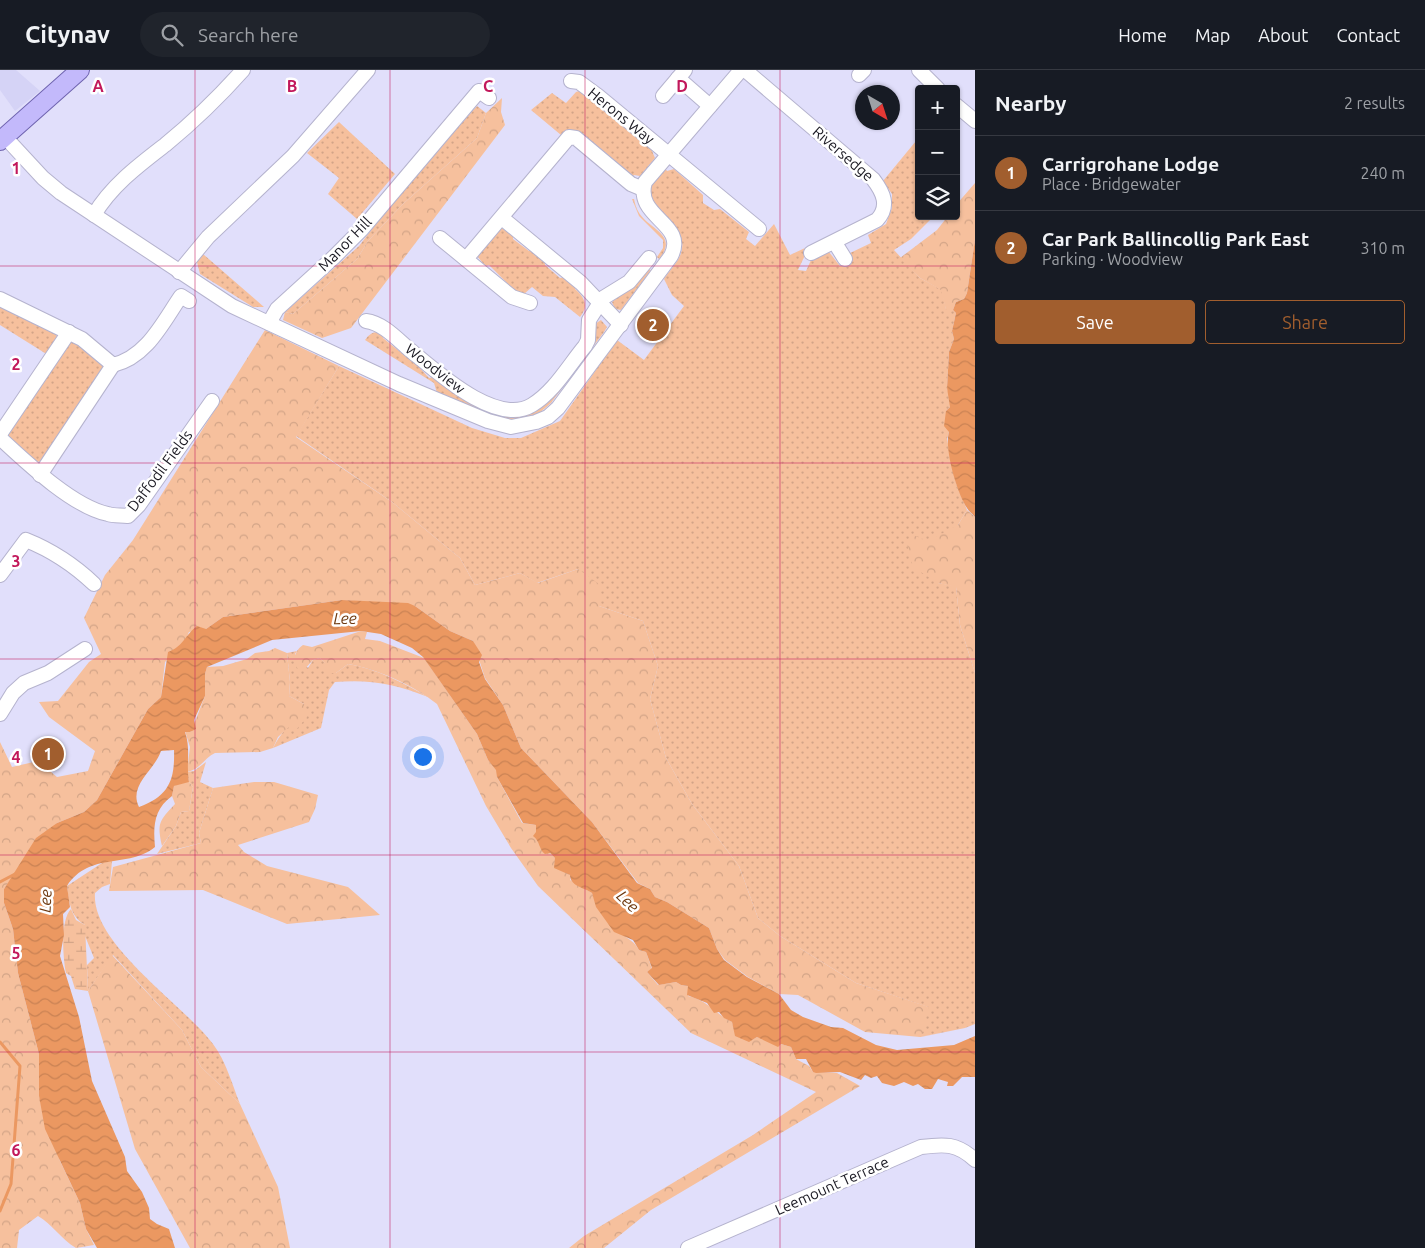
<!DOCTYPE html>
<meta charset="utf-8">
<style>
:root{--surface:#171b24;--page:#20242c;--text:#f1f3f6;--muted:#9ea1a6;--line:#363941;--accent:#a15e2e}
body{margin:0;font-family:Ubuntu,sans-serif;background:var(--page);color:var(--text)}
.controls{position:absolute;right:15px;top:15px;display:grid;overflow:hidden;border-radius:5px;box-shadow:0 1px 4px #0004}
.controls button{width:45px;height:45px;display:grid;place-items:center;padding:0;border:0;border-bottom:1px solid var(--line);background:var(--surface);color:var(--text);font:25px sans-serif}
.compass{position:absolute;left:855px;top:15px;width:45px;height:45px;border-radius:50%;background:var(--surface);box-shadow:0 1px 4px #0004;rotate:141deg}
.you{position:absolute;left:422px;top:686px;width:18px;height:18px;margin:-12px;border:4px solid #fff;border-radius:50%;background:#1a73e8;box-shadow:0 0 0 8px #1a73e833}
.badge{display:grid;place-items:center;width:32px;height:32px;border-radius:50%;background:var(--accent);color:#fff;font-size:16px;font-weight:700}
.pin{position:absolute;translate:-50% -50%;border:2px solid #fff;box-shadow:0 1px 5px #0006}
.list{margin:0;padding:0;list-style:none}
h2{display:flex;justify-content:space-between;align-items:center;height:65px;margin:0;padding:0 20px;font-size:21px}
h2 small{font-size:16px;font-weight:400;color:var(--muted)}
.list li{display:grid;grid-template-columns:32px 1fr auto;gap:15px;align-items:center;box-sizing:border-box;height:75px;padding:0 20px;border-top:1px solid var(--line)}
.list b{display:block;font-size:19px;white-space:nowrap}
.list p{margin:0;font-size:16px;white-space:nowrap;color:var(--muted)}
.list em{font-size:16px;font-style:normal;color:var(--muted)}
.actions{display:flex;gap:10px;padding:15px 20px}
.actions a{flex:1;padding:11px 0;border:1px solid var(--accent);border-radius:5px;text-align:center;font-size:18px;color:var(--accent)}
.actions .main{background:var(--accent);color:#fff}
.icon{flex:none;width:28px;height:28px;fill:none;stroke:currentColor;stroke-width:2;stroke-linecap:round;stroke-linejoin:round}
.map{position:relative;flex:none;width:975px;height:1178px;overflow:hidden}
header{display:flex;align-items:center;gap:30px;box-sizing:border-box;height:70px;padding:0 25px;background:var(--surface);border-bottom:1px solid var(--line)}
header strong{font-size:24px}
nav{display:flex;gap:28px;margin-inline-start:auto;font-size:18px}
.search{width:350px;height:45px;background:var(--page);display:flex;align-items:center;gap:12px;box-sizing:border-box;padding:0 18px;border-radius:28px;color:var(--muted);font-size:19px}
main{display:flex}
aside{flex:1;background:var(--surface)}
.map>svg:first-child{display:block}
</style>
<header>
<strong>Citynav</strong>
<div class="search"><svg class="icon" aria-label="search" viewBox="0 0 24 24"><circle cx="10" cy="10" r="6"/><path d="M15 15l6 6"/></svg>Search here</div>
<nav><a>Home</a><a>Map</a><a>About</a><a>Contact</a></nav>
</header>
<main>
<div class="map">
<svg width="975" height="1178" viewBox="0 0 975 1178">
<defs>
<pattern id="grass-dots" width="8" height="8" patternUnits="userSpaceOnUse" patternTransform="scale(1.25)"><rect width="8" height="8" fill="#f6c09d"/><path d="M2 2h.1M6 6h.1" fill="none" stroke="#d2a487" stroke-width="1.8" stroke-linecap="round"/></pattern>
<pattern id="forest-crowns" width="20" height="18" patternUnits="userSpaceOnUse" patternTransform="scale(1.25)"><rect width="20" height="18" fill="#f6c09d"/><path d="M2 6a3 3 0 1 1 6 0M12 15a3 3 0 1 1 6 0" fill="none" stroke="#d2a487"/></pattern>
<pattern id="wetland-marsh" width="20" height="14" patternUnits="userSpaceOnUse" patternTransform="scale(1.25)"><rect width="20" height="14" fill="#f6c09d"/><path d="M1 5h8M5 5V1M11 12h8M15 12V8" fill="none" stroke="#d2a487"/></pattern>
<pattern id="water-waves" width="16" height="10" patternUnits="userSpaceOnUse" patternTransform="scale(1.25)"><rect width="16" height="10" fill="#eb9861"/><path d="M0 5q4-4 8 0t8 0" fill="none" stroke="#c98254"/></pattern>
</defs>
<rect width="100%" height="100%" fill="#e1dffb"/>
<!-- built -->
<polygon fill="#d5d3f6" points="0,0 16,0 40,21 15,41 0,20"/>
<!-- grass -->
<g fill="url(#grass-dots)">
<polygon points="582,20 654,79 652,81 655,88 640,106 634,105 632,108 605,82 601,83 561,65 531,40 552,23 566,33 576,22"/>
<polygon points="477,36 486,43 477,68 403,134 368,171 357,189 293,244 285,242 359,176 403,119"/>
<polygon points="339,52 395,104 357,149 328,124 339,108 307,83"/>
<path d="M916,71l3,2v73h15l-23,23 -17,11 26,28 22,12 4,19 7,1 3,3 -4,18 2,8 -5,13 -2,36 3,11v8l-4,4 3,21 -2,7 9,44 11,27 -9,15 -20,58 18,3 4,39 15,48v351l-10,4 -45,9 8,-30 -72,-24 -76,-47 -22,-18 -19,-52 -47,-62 -26,-46 -16,-59 8,-33 -15,-45 -44,-15 -21,-37 -41,14 -17,-10 -45,12 -15,-27 -68,-56 -96,-66 43,-70 133,62 33,10h16l39,-17 57,-81 27,20 40,-54 -12,-11 -8,-16c5,-8 15,-18 17,-26 10,-30 -41,-44 -31,-67 3,-6 11,-12 15,-18l2,3 7,-2 29,26v8l11,7 6,-1 29,23 -3,7 9,7 19,-22 16,31 15,-7 -2,4 4,-1 -9,19 8,1 5,-11 18,-8 11,14 11,-4 -3,-8 23,-11 -3,-8 18,-11 6,-16v-14l-9,-13z"/>
<path d="M632,129h2c1,4 2,9 4,12 9,18 42,23 21,48l-2,-2 6,-9v-8l-24,-24z"/>
<path d="M501,158l12,5v6l16,12 5,-1 11,9v6l15,13 6,-1 10,8 -1,4c10,9 14,17 5,28l-25,-20 -12,-1 -11,-9 -8,7 -7,-1 -28,-28 -4,1 -7,-9v-5z"/>
<polygon points="203,184 264,237 253,237 200,204 197,192"/>
<polygon points="647,199 651,200 621,240 615,239 612,232 617,228 617,224"/>
<polygon points="0,232 56,260 57,270 48,285 0,255"/>
<path d="M601,250l6,7 -3,5 -53,71 -14,12 -23,6 -16,-2 -61,-26 -3,-10 -69,-43c5,-7 9,-9 17,-7l1,5 16,13 4,-1 26,28 5,-1 63,36 52,-12 19,-23 27,-54z"/>
<polygon points="70,271 73,271 104,294 104,297 42,391 33,393 8,369 9,364"/>
<path d="M297,581l-2,3 13,14 5,-8 7,-2 16,15 12,-9c27,4 56,19 80,33 -31,-13 -59,-18 -93,-15l-6,8 -8,38 -48,20c7,-15 22,-29 31,-44l-15,-8 1,-14 -3,-29z"/>
<polygon points="206,692 200,712 213,718 199,763 201,773 157,784 176,756 181,742 189,741 193,717 189,712 187,702 194,701"/>
<path d="M105,791h7l-2,23 -8,3 -7,6c-4,51 88,111 118,151 13,17 19,40 27,60l-39,-37 -19,-37 -69,-75 -25,36 -1,-26 7,-7 -9,-22v-11c-15,-9 -16,-23 -18,-39z"/>
</g>
<!-- forest -->
<g fill="url(#forest-crowns)">
<polygon points="502,28 501,42 505,55 351,258 322,268 283,250 285,242 293,244 357,189 368,171 403,134 477,68 486,43"/>
<polygon points="975,113 975,170 967,223 964,229 956,232 953,240 946,240 941,220 920,208 900,188 937,160 948,146 956,146 956,135"/>
<path d="M265,260l74,36 -43,71 96,65 68,56 15,27 45,-12 18,10 40,-14 21,15v22l44,15 15,45 -8,33 16,59 26,46 47,62 19,52 22,18 76,47 73,24 -8,30 44,-9 -45,9 -55,-5 -67,-37 -19,-1 -31,-17 -23,-17 -8,-11 -8,-21 -42,-26 -12,-5 -5,-8 -12,-6 -46,-61 -71,-74 -18,-43 -18,-27 -12,-37 -23,-10 -35,-25 -73,-6 -119,17 -17,12 -17,3 -4,9 -20,21 -4,35 -13,12 -51,91 -13,12 -27,11 -36,41 -17,25v14l9,26 5,44 21,81v42l21,65 20,42 6,26 8,16 -18,3c-15,-9 -23,-23 -38,-32l-19,14 -2,18h-17v-506l12,25 26,-6 19,16 31,-6 7,-20 -46,-34 -10,-15 19,-1 31,-39 12,-8 -17,-36 21,-43 28,-35z"/>
<polygon points="967,440 975,447 975,603 960,555 956,517 938,513 913,497 907,474 913,465 928,471 958,455"/>
<path d="M361,561l6,1 -2,7 15,2 44,17 53,76 11,26 9,10v7l25,46 14,2 3,19 16,14 4,11 11,6v5l22,13c8,19 12,27 30,41 7,6 12,7 17,16l7,2 6,17 -5,3 11,13 18,-3 5,3 7,1v10c19,4 28,18 44,26l2,7 18,11 5,-3 34,10 5,12 13,7 4,6 24,1 23,13 -209,124 -47,38h-35l15,-12 169,-101 63,-43 -125,-59 -153,-147 -27,-38 -25,-42 -49,-102c-22,-18 -62,-36 -89,-40l-12,9h-9l-2,-10 -5,-5 -7,2 -10,11 -5,-1c-4,-10 -5,-18 5,-25l9,2z"/>
<path d="M275,578l12,5 3,29 -1,14 15,8 3,13 -11,13 -7,-3 -11,10 -5,11 -13,4 -45,1c-11,5 -14,16 -28,19l3,-25 -5,-16 6,1 14,-36v-22l2,-7 16,-1 24,-7 8,-6 14,-2z"/>
<path d="M181,712h8l4,5 -4,24 -8,1 -5,14 -14,20c-5,-23 -3,-25 13,-42l-3,-8 2,-10z"/>
<polygon points="254,712 274,712 318,725 315,739 309,752 238,775 244,782 267,796 348,817 380,845 287,854 203,820 109,821 113,797 201,773 199,763 213,718"/>
<polygon points="112,885 182,960 201,997 240,1034 278,1117 290,1178 190,1178 135,1079 88,921"/>
</g>
<!-- wetland -->
<path fill="url(#wetland-marsh)" d="M71,839l5,11 9,5 3,66 -13,-2 -4,-13 -5,-3c-3,-15 -6,-53 5,-64z"/>
<!-- water -->
<g fill="url(#water-waves)" fill-rule="evenodd">
<path d="M975,170v277c-3,-4 -6,-5 -8,-9 -10,-15 -23,-59 -18,-76l-5,-6 2,-15 4,-4 -3,-19 2,-36 5,-13 -2,-8 4,-18 -3,-3 3,-8 8,-3 3,-6z"/>
<path d="M342,530l66,3 7,3 35,25 23,10 9,14 -3,7 6,17 18,26 18,43 71,74 45,61 13,6 5,8 12,5 42,26 8,21 7,11 23,17 32,17 12,16 12,7 28,10 12,1 33,17 21,5 57,-5 21,-9v41h-13l-9,9h-6l1,-4 -10,-3 -6,10h-7l-7,-5 -5,2 -9,-4 -10,4 -12,-3 -5,-7 -6,2 -6,-3 -4,5 -21,-8 -24,1 -3,-1 -7,-13h-10l-5,-12 -10,-3 -3,3 -21,-10 -8,5 -14,-6 -3,-14 -8,-4 -5,-6 -5,1 -7,-10 -20,-8 1,-9 -7,-1 -5,-3 -17,3 -12,-13 5,-4 -6,-16 -7,-2 -6,-10 -19,-8 -18,-25 -4,-14c-9,-6 -22,-7 -22,-18l-16,-7 1,-10 -5,-5 -5,1c-6,-4 -5,-13 -12,-18l3,-4v-7l-13,-2 -26,-46 -1,-7 -8,-10 -11,-26 -54,-77 -11,-9 -31,-14 -20,-3 -89,9 -65,27 -2,7v22l-11,24 2,9 -6,3h-5c6,17 1,32 4,50l-15,4 -2,10c-18,13 -19,30 -17,51 -27,22 -65,4 -88,39l3,21 -7,7 1,21 -4,21 19,61 13,64 33,76 2,14 15,21 7,16 1,11 7,5 12,5 6,19h-78l-11,-19 -6,-26 -35,-74 -6,-33v-42l-21,-81 -5,-44 -9,-26v-14l32,-51 21,-15 27,-11 13,-12 51,-91 13,-12 7,-45c15,-5 17,-17 29,-26l9,3 17,-12zM174,680c1,30 -5,46 -35,57 -11,-22 16,-37 22,-56z"/>
</g>
<g fill="none" stroke-linecap="round" stroke-linejoin="round">
<!-- stream -->
<g stroke="#eb9861" stroke-width="3">
<polyline points="0,812 15,804"/>
<polyline points="0,972 20,996 11,1114 0,1141"/>
</g>
<!-- minor casing -->
<g stroke="#b5b3ce" stroke-width="16">
<g id="minor">
<path d="M745,0l128,109c10,13 17,27 4,41l-66,33"/>
<polyline points="919,0 938,19"/>
<polyline points="859,5 864,0"/>
<polyline points="678,8 710,36"/>
<polyline points="571,11 579,12 598,26 759,159"/>
<polyline points="663,26 685,0"/>
<polyline points="956,35 975,51"/>
<path d="M5,67l38,41 18,15 171,113 167,78 89,37 23,6 25,-5 12,-5 10,-9 113,-152c17,-33 -37,-38 -26,-74l96,-112"/>
<path d="M94,145c17,-29 45,-50 71,-70 28,-23 54,-48 78,-75"/>
<polyline points="502,148 581,213 621,255"/>
<polyline points="440,168 512,227 530,233"/>
<polyline points="835,173 845,189"/>
<polyline points="466,189 569,67 576,68 631,114 643,119"/>
<polyline points="179,202 208,167 293,86 368,0"/>
<path d="M0,229l82,40 31,26c34,-8 50,-43 68,-69l8,5"/>
<path d="M366,251c17,2 32,19 44,29 26,21 86,77 122,55 22,-13 37,-40 53,-59l3,-6 1,-20 14,-22 26,-16 20,-24"/>
<polyline points="269,253 277,239 334,187 362,159 479,21 489,28"/>
<polyline points="0,364 69,262"/>
<path d="M0,368c26,24 73,69 108,76 6,2 13,1 20,2l11,-11 73,-104"/>
<polyline points="40,405 113,295"/>
<path d="M0,505l26,-35c25,10 48,25 68,44"/>
<polyline points="0,644 13,623 24,613 48,603 85,579"/>
<path d="M688,1178l233,-101c23,-3 36,-4 54,13"/>
</g>
</g>
<!-- major casing -->
<g stroke="#6e63ae" stroke-width="20">
<polyline id="major" points="0,71 80,0"/>
</g>
<!-- minor -->
<use href="#minor" stroke="#fff" stroke-width="14"/>
<!-- major -->
<use href="#major" stroke="#c3b9fb" stroke-width="18"/>
</g>
<!-- grid -->
<path fill="none" stroke="#c2185b" stroke-width="1" stroke-opacity="0.55" d="M195,0v1178M390,0v1178M585,0v1178M780,0v1178M0,196h975M0,393h975M0,589h975M0,785h975M0,982h975"/>
<g text-anchor="middle" stroke-width="5" stroke-linejoin="round" paint-order="stroke">
<!-- street labels -->
<g font-size="15" fill="#1a1922" stroke="#fff">
<text transform="translate(621 46) rotate(39)" y="5">Herons Way</text>
<text transform="translate(843 84) rotate(41)" y="5">Riversedge</text>
<text transform="translate(345 174) rotate(-46)" y="5">Manor Hill</text>
<text transform="translate(435 299) rotate(38)" y="5">Woodview</text>
<text transform="translate(160 401) rotate(-53)" y="5">Daffodil Fields</text>
<text transform="translate(832 1116) rotate(-24)" y="5">Leemount Terrace</text>
</g>
<!-- water labels -->
<g font-size="16" font-style="italic" fill="#6f3a10" stroke="#fff">
<text transform="translate(345 548) rotate(-1)" y="6">Lee</text>
<text transform="translate(45 831) rotate(-87)" y="6">Lee</text>
<text transform="translate(628 831) rotate(44)" y="6">Lee</text>
</g>
</g>
<g font-size="16" text-anchor="middle" font-weight="bold" fill="#c2185b" stroke="#fff" stroke-width="5" stroke-linejoin="round" paint-order="stroke">
<text x="98" y="22">A</text>
<text x="292" y="22">B</text>
<text x="488" y="22">C</text>
<text x="682" y="22">D</text>
<text x="16" y="104">1</text>
<text x="16" y="300">2</text>
<text x="16" y="497">3</text>
<text x="16" y="693">4</text>
<text x="16" y="889">5</text>
<text x="16" y="1086">6</text>
</g>
</svg>
<div class="controls">
<button>+</button>
<button>−</button>
<button><svg class="icon" aria-label="layers" viewBox="0 0 24 24"><path d="M12 4l9 5-9 5-9-5zM3 14l9 5 9-5"/></svg></button>
</div>
<svg class="compass" viewBox="-18 -18 36 36"><path d="M0-13l5 13h-10z" fill="#e53935"/><path d="M0 13l5-13h-10z" fill="#9ea1a6"/></svg>
<div class="you"></div>
<div class="pin badge" style="left:48px;top:684px">1</div>
<div class="pin badge" style="left:653px;top:255px">2</div>
</div>
<aside>
<h2>Nearby<small>2 results</small></h2>
<ul class="list">
<li><span class="badge">1</span><div><b>Carrigrohane Lodge</b><p>Place · Bridgewater</p></div><em>240 m</em></li>
<li><span class="badge">2</span><div><b>Car Park Ballincollig Park East</b><p>Parking · Woodview</p></div><em>310 m</em></li>
</ul>
<div class="actions"><a class="main">Save</a><a>Share</a></div>
</aside>
</main>
